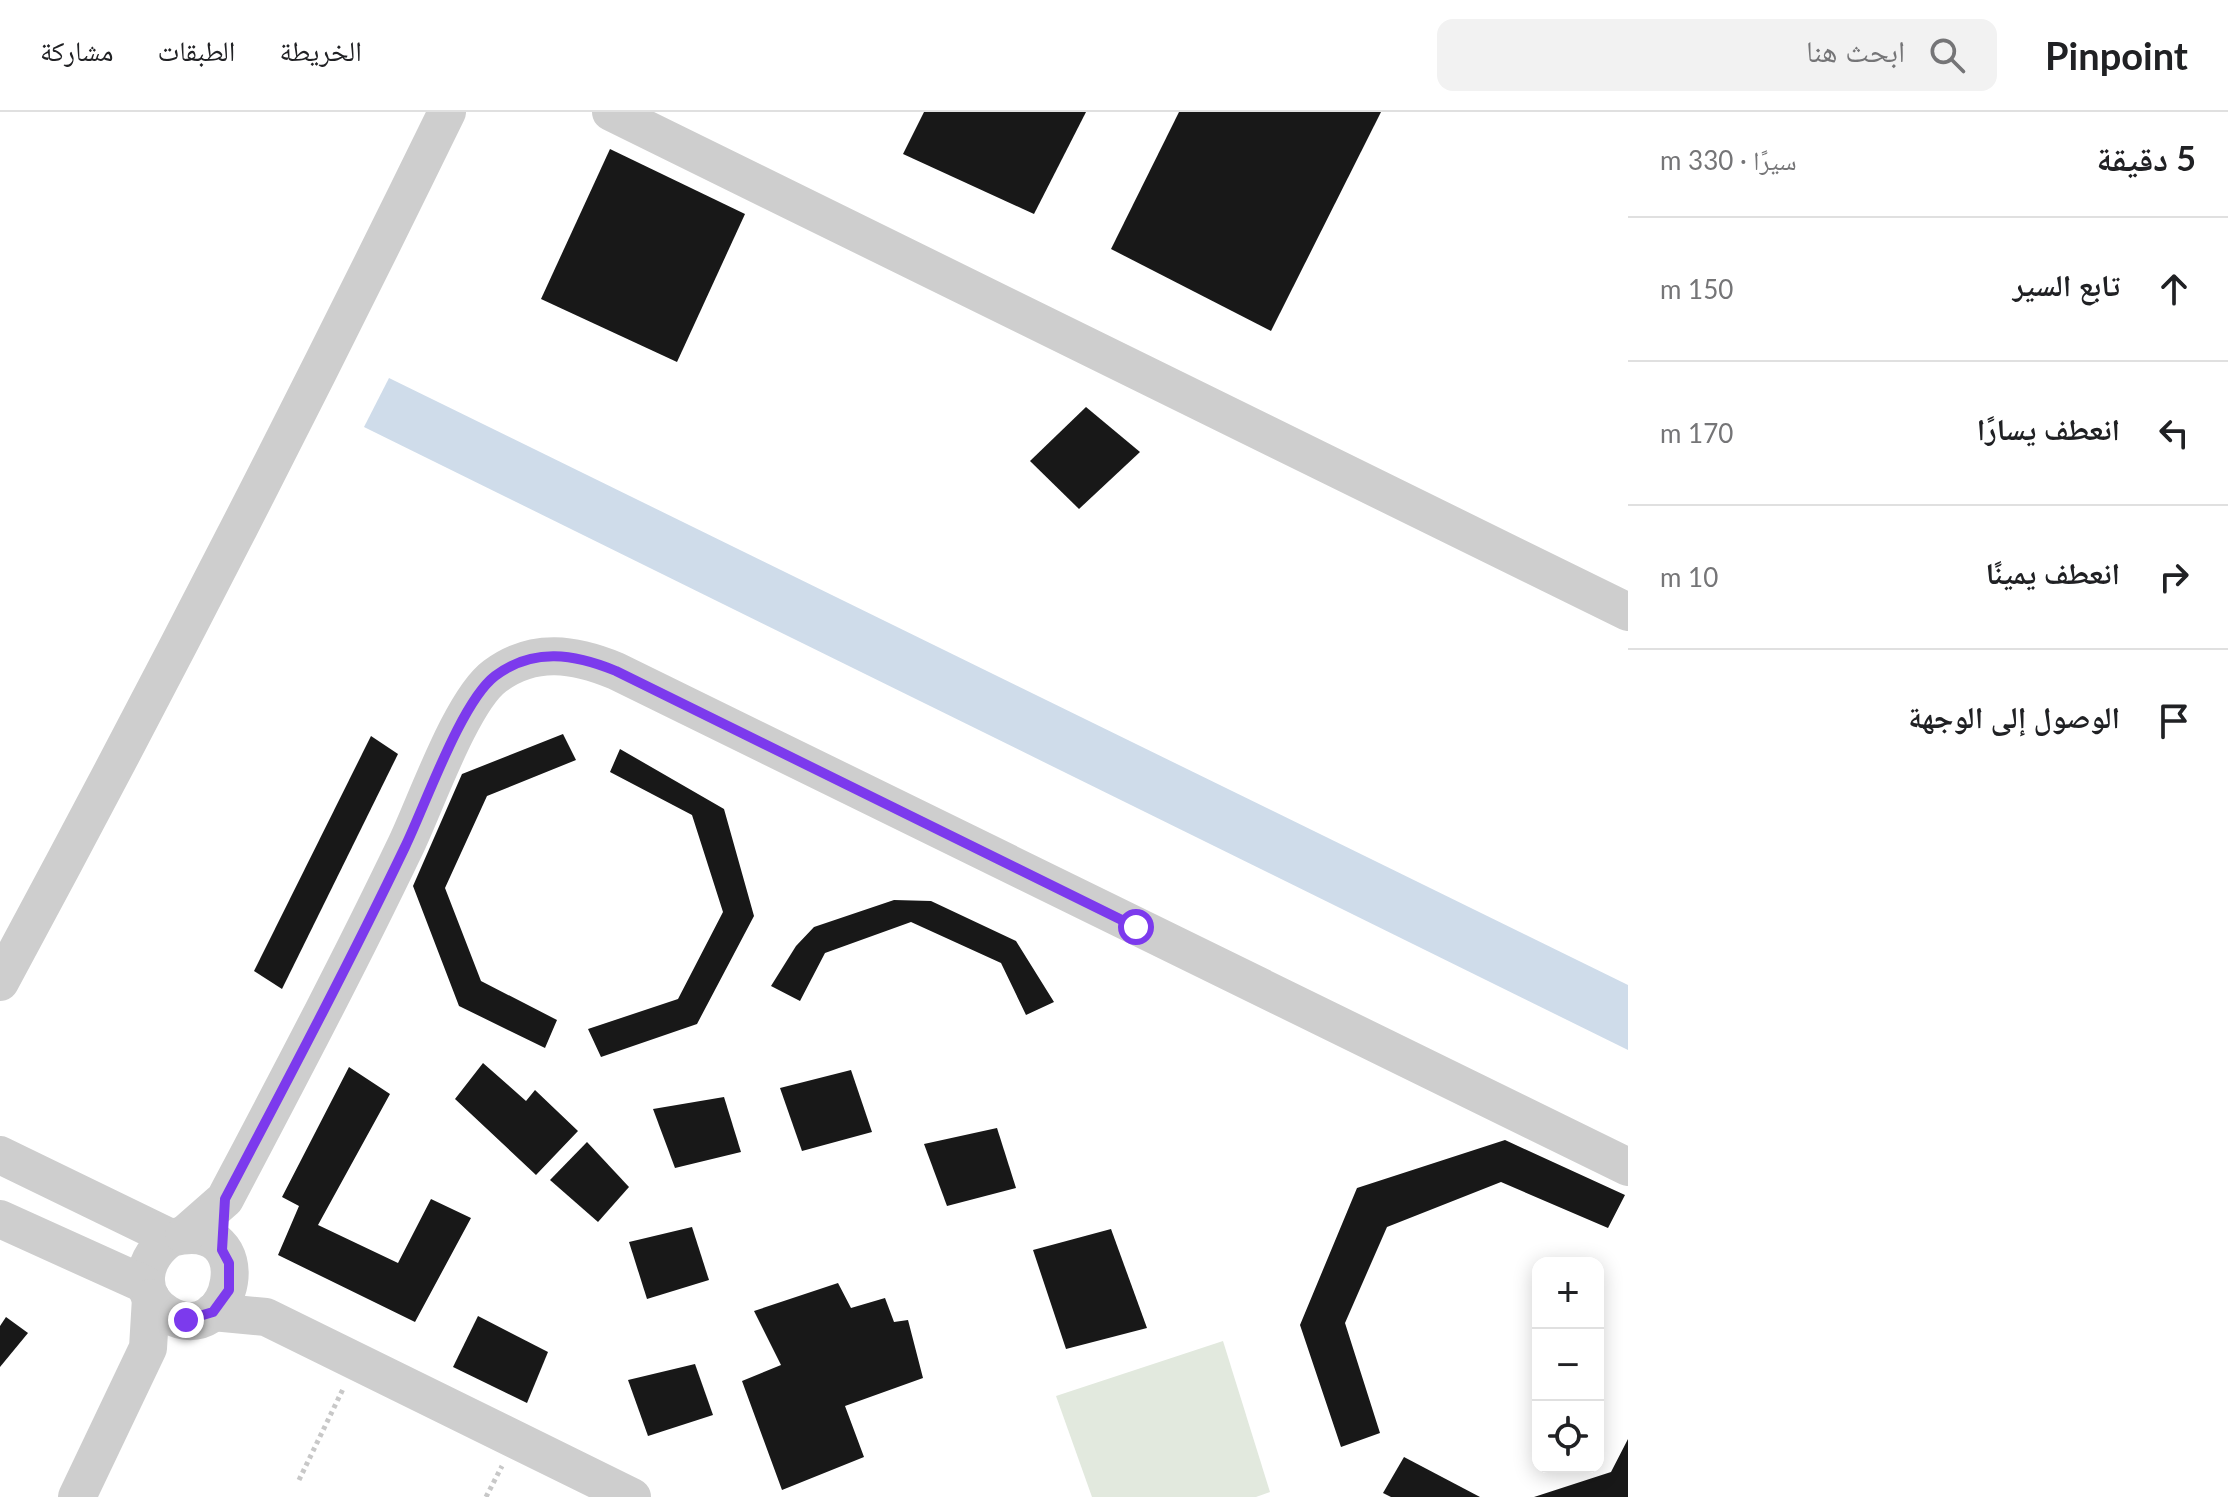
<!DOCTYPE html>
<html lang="ar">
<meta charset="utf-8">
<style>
:root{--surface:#fff;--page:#f2f2f2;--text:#202124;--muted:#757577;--line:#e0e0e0}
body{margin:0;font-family:Lato,"Noto Naskh Arabic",sans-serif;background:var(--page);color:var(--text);direction:rtl}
.controls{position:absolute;right:24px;bottom:24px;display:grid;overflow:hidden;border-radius:16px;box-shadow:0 4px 20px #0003}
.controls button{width:72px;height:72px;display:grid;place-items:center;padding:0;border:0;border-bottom:2px solid var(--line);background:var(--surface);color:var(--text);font:40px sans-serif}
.stop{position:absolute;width:24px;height:24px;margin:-18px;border:6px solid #7c3aed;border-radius:50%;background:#fff}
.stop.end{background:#7c3aed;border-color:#fff;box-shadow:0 2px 8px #0008}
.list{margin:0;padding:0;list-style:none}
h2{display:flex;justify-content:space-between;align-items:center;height:104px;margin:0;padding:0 32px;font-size:34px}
h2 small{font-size:26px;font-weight:400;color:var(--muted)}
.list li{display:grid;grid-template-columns:52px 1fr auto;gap:24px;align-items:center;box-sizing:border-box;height:144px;padding:0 32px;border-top:2px solid var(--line)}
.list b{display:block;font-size:30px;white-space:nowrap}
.list em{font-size:26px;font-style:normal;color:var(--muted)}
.icon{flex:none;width:44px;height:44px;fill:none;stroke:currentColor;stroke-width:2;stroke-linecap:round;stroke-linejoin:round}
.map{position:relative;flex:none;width:1628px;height:1385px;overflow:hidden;direction:ltr}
header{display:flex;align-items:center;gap:48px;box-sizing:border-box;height:112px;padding:0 40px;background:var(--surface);border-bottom:2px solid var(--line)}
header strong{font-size:38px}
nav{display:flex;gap:44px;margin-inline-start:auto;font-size:28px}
.search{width:560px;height:72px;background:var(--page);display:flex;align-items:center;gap:20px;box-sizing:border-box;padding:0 28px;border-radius:16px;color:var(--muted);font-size:30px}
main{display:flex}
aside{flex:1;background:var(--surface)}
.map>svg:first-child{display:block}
</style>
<header>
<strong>Pinpoint</strong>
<div class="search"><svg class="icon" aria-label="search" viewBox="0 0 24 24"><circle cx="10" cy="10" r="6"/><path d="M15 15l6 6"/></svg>ابحث هنا</div>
<nav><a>الخريطة</a><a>الطبقات</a><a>مشاركة</a></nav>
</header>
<main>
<aside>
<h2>5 دقيقة<small>سيرًا · 330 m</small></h2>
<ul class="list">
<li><svg class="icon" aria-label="ahead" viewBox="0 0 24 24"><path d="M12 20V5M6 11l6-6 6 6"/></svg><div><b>تابع السير</b></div><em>150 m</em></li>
<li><svg class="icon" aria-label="left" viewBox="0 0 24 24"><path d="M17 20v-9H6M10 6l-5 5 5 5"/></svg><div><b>انعطف يسارًا</b></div><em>170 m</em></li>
<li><svg class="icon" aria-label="right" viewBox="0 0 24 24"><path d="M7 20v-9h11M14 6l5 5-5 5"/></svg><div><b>انعطف يمينًا</b></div><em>10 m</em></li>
<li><svg class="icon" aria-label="arrive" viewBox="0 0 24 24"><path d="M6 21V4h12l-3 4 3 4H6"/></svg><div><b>الوصول إلى الوجهة</b></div></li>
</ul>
</aside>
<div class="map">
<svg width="1628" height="1385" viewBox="0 0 1628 1385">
<rect width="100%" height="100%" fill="#fff"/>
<!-- green -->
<polygon fill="#e2e9de" points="1223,1229 1270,1380 1256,1385 1092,1385 1056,1284"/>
<!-- water -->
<polygon fill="#cfdcea" points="389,266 1628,873 1628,938 364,315"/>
<!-- building -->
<g fill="#181818">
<polygon points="924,0 1086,0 1034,102 903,42"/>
<polygon points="1179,0 1381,0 1271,219 1111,137"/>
<polygon points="610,37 745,102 677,250 541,187"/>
<polygon points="1086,295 1140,340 1079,397 1030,349"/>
<polygon points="563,622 576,648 487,684 445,776 481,869 557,908 545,936 459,894 413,774 462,662"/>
<polygon points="371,624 398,642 282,877 254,859"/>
<polygon points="620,637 724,697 754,804 697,912 601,945 588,917 678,887 723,800 692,703 610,660"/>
<polygon points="894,788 931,789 1016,829 1054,890 1026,903 1001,851 911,810 825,841 800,889 771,874 796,834 814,815"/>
<polygon points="483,951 526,989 535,978 578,1019 536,1063 455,987"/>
<polygon points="349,955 390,982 318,1113 398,1151 431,1087 471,1106 415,1210 278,1143 299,1094 282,1085"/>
<polygon points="851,958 872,1020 802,1039 780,976"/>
<polygon points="724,985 741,1040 675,1056 653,997"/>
<polygon points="997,1016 1016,1076 947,1094 924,1032"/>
<polygon points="1505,1028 1625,1083 1608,1116 1501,1070 1387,1115 1345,1211 1380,1321 1341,1335 1300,1213 1357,1076"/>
<polygon points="587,1030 629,1075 598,1110 550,1068"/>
<polygon points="692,1115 709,1168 647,1187 629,1130"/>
<polygon points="1111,1117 1147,1216 1066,1237 1033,1138"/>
<polygon points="838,1171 851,1196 885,1186 894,1210 908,1208 923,1266 845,1294 864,1345 782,1378 742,1269 781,1253 754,1199"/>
<polygon points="478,1204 548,1240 527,1291 453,1255"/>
<polygon points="6,1205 28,1221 0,1255 0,1214"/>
<polygon points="695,1252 713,1303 648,1324 628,1268"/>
<polygon points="1628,1327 1628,1385 1534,1385 1611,1360"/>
<polygon points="1404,1345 1480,1385 1391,1385 1383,1381"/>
</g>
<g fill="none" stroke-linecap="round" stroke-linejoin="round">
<!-- path -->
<g stroke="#c8c8c8" stroke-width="5" stroke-dasharray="4 4" stroke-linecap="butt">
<polyline points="299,1368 343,1277"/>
<polyline points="486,1385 502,1354"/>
</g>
<!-- minor -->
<g stroke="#cecece" stroke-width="38">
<polyline points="611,0 1628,500"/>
<path d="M0,870c155,-287 304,-577 447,-870"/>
<path d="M0,1043l171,83c93,-25 63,116 -4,76 -32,-19 -25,-58 4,-76"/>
<polyline points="0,1107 146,1173"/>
<path d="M184,1123l41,-36c61,-116 123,-233 180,-352 20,-41 56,-146 90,-171 39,-29 80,-22 121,-5l1012,496"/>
<polyline points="213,1200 266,1205 632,1385"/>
<polyline points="77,1385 148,1236 151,1186"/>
</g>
</g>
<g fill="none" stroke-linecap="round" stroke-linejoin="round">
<!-- route -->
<path stroke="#7c3aed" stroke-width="10" d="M186,1208l27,-8 16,-22v-27l-7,-13 3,-51c61,-116 123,-233 180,-352 20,-41 56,-145 90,-171 38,-29 80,-22 121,-5l520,256"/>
</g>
</svg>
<div class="controls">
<button>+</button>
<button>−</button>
<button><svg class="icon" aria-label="locate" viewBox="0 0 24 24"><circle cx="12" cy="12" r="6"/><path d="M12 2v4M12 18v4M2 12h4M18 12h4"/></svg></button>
</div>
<div class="stop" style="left:1136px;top:815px"></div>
<div class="stop end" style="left:186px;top:1208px"></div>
</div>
</main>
